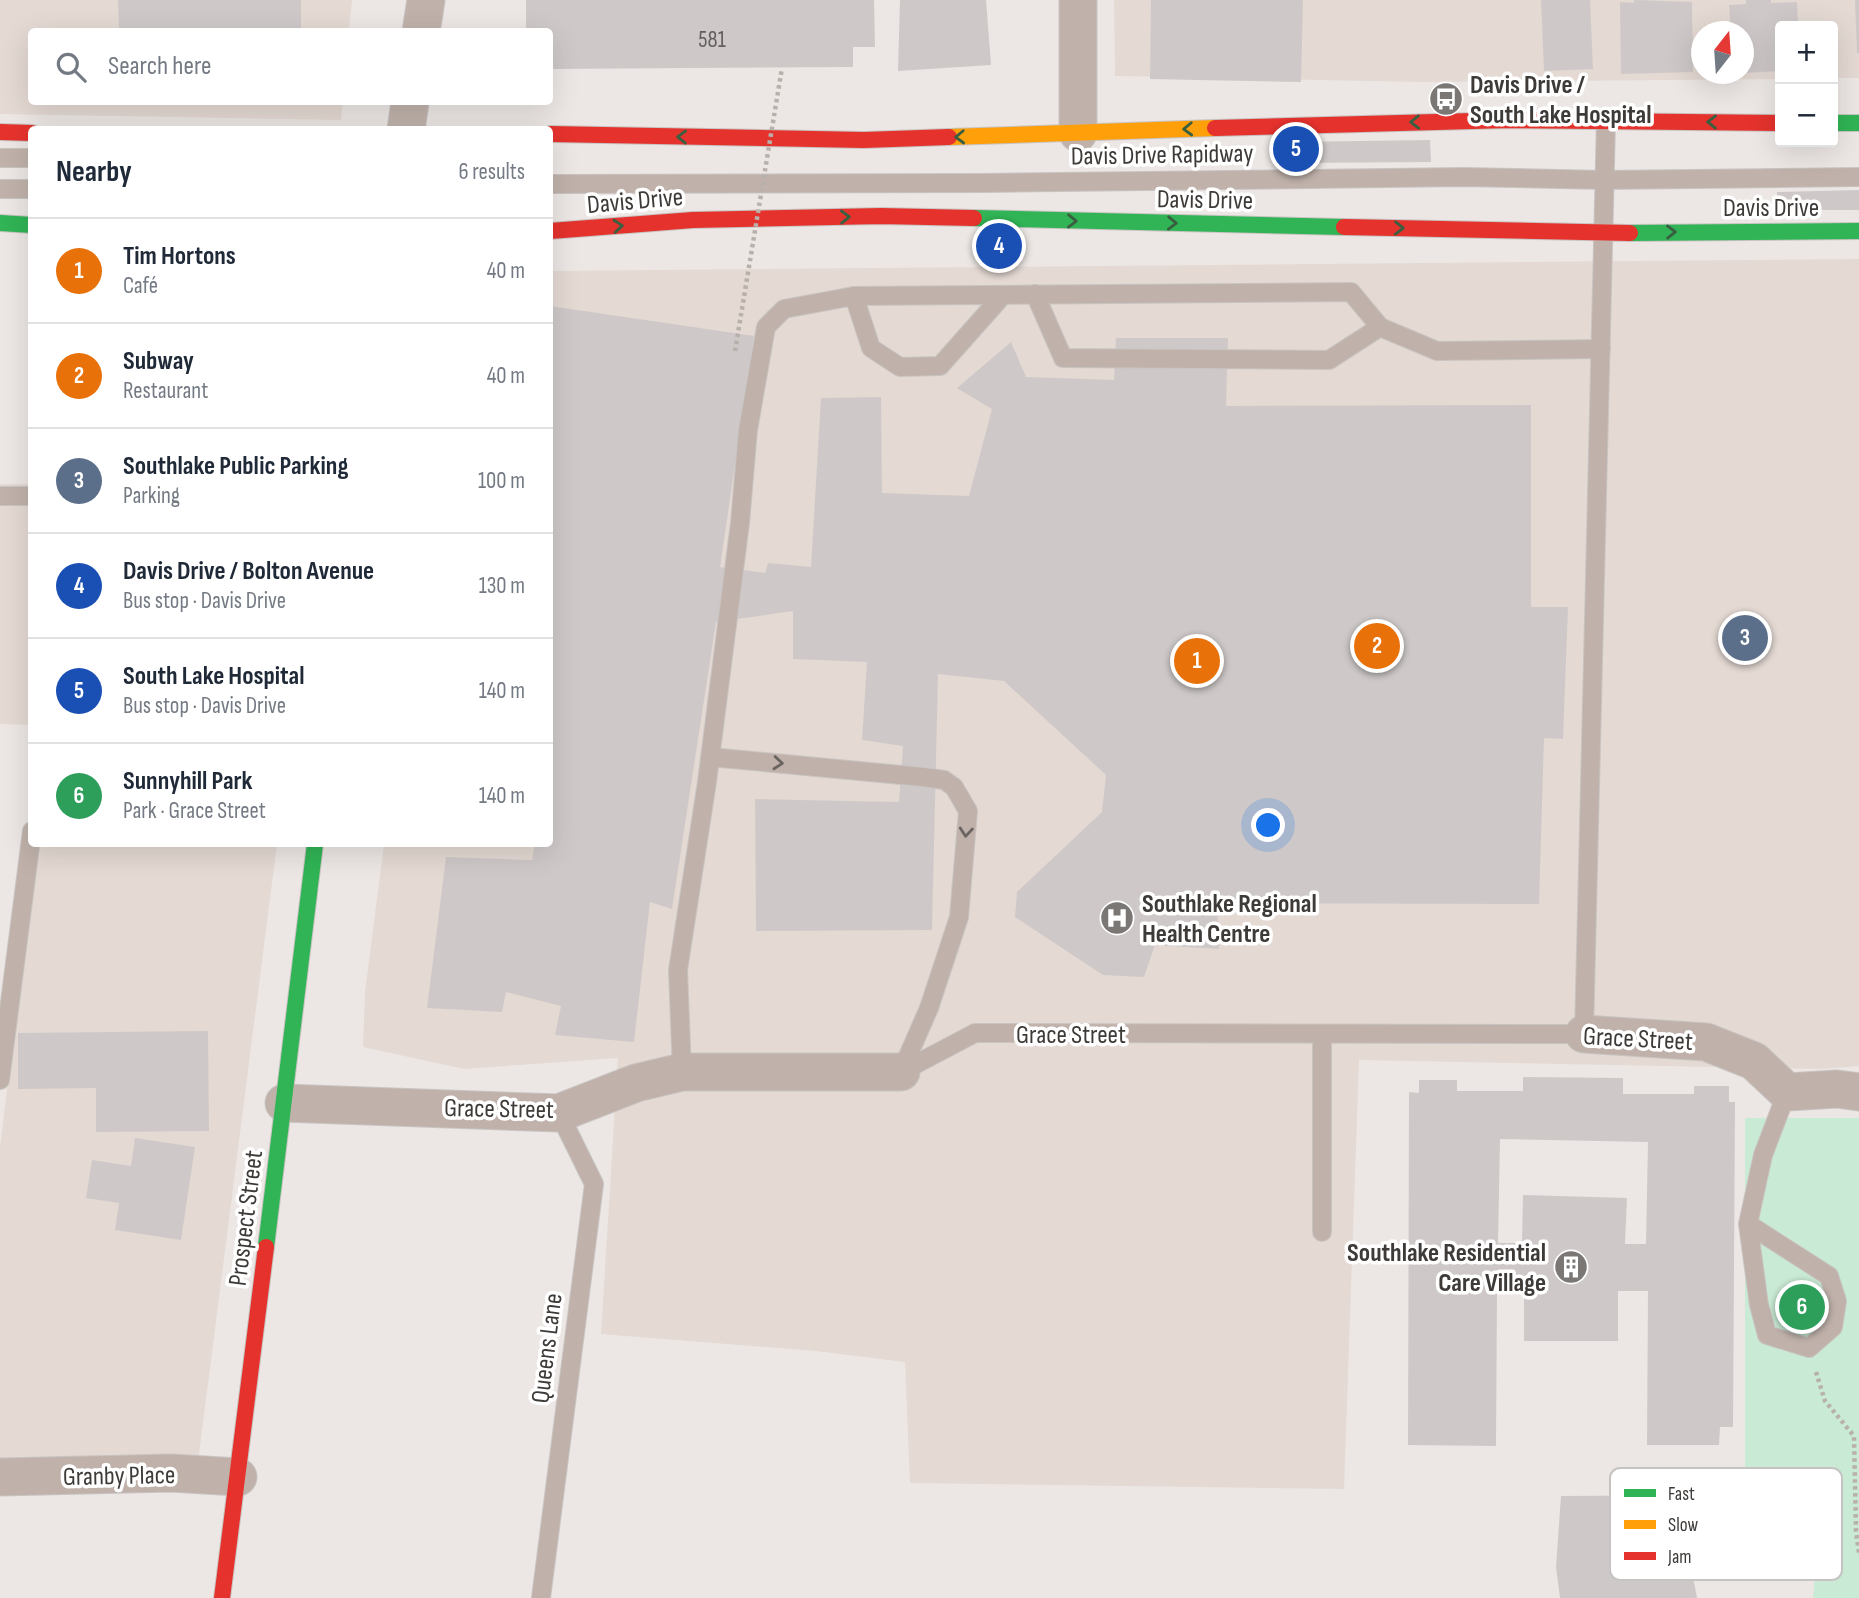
<!DOCTYPE html>
<meta charset="utf-8">
<style>
:root{--surface:#fff;--page:#f6f6f7;--text:#1f2937;--muted:#747a83;--line:#e0e1e3;--accent:#2563eb}
body{margin:0;font-family:"Sofia Sans Condensed",sans-serif;background:var(--page);color:var(--text)}
.controls{position:absolute;right:21px;top:21px;display:grid;overflow:hidden;border-radius:7px;box-shadow:0 7px 28px #0002}
.controls button{width:63px;height:63px;display:grid;place-items:center;padding:0;border:0;border-bottom:2px solid var(--line);background:var(--surface);color:var(--text);font:35px sans-serif}
.compass{position:absolute;left:1691px;top:21px;width:63px;height:63px;border-radius:50%;background:var(--surface);box-shadow:0 7px 28px #0002;rotate:17deg}
.you{position:absolute;left:1269px;top:826px;width:24px;height:24px;margin:-18px;border:5px solid #fff;border-radius:50%;background:#1a73e8;box-shadow:0 0 0 10px #1a73e833}
.badge{display:grid;place-items:center;width:46px;height:46px;border-radius:50%;background:var(--accent);color:#fff;font-size:23px;font-weight:700}
.pin{position:absolute;translate:-50% -50%;border:4px solid #fff;box-shadow:0 2px 7px #0006}
.list{margin:0;padding:0;list-style:none}
h2{display:flex;justify-content:space-between;align-items:center;height:91px;margin:0;padding:0 28px;font-size:30px}
h2 small{font-size:23px;font-weight:400;color:var(--muted)}
.list li{display:grid;grid-template-columns:46px 1fr auto;gap:21px;align-items:center;box-sizing:border-box;height:105px;padding:0 28px;border-top:2px solid var(--line)}
.list b{display:block;font-size:26px;white-space:nowrap}
.list p{margin:0;font-size:23px;white-space:nowrap;color:var(--muted)}
.list em{font-size:23px;font-style:normal;color:var(--muted)}
.icon{flex:none;width:38px;height:38px;fill:none;stroke:currentColor;stroke-width:2;stroke-linecap:round;stroke-linejoin:round}
.map{position:relative;flex:none;width:1859px;height:1598px;overflow:hidden}
.search{position:absolute;background:var(--surface);box-shadow:0 7px 28px #0002;left:28px;top:28px;width:525px;height:77px;display:flex;align-items:center;gap:18px;box-sizing:border-box;padding:0 24px;border-radius:7px;color:var(--muted);font-size:26px}
.panel{position:absolute;background:var(--surface);box-shadow:0 7px 28px #0002;left:28px;top:126px;width:525px;height:721px;border-radius:7px}
.map>svg:first-child{display:block}
</style>
<div class="map">
<svg width="1859" height="1598" viewBox="0 0 1859 1598">
<rect width="100%" height="100%" fill="#ece7e4"/>
<!-- built -->
<g fill="#e4d9d3" fill-rule="evenodd">
<polygon points="0,0 352,0 349,31 32,32 32,102 343,102 341,120 0,114"/>
<path d="M1114,0h745v78h-26v-52h-53v53l-360,3 -305,-6zM1702,32h42v42h-42z"/>
<polygon points="1859,259 1859,1066 1822,1069 1359,1060 1344,1489 910,1483 905,1362 816,1351 601,1334 618,1058 464,1069 363,1047 365,992 384,844 550,844 550,271"/>
<polygon points="0,484 31,484 31,725 0,724"/>
<polygon points="36,844 277,844 198,1462 0,1465 0,1148"/>
</g>
<!-- green -->
<polygon fill="#c9ead4" points="1745,1118 1859,1118 1859,1598 1813,1598 1822,1497 1745,1495"/>
<!-- building -->
<g fill="#cec9c8" fill-rule="evenodd">
<polygon points="118,0 301,0 301,32 119,32"/>
<polygon points="526,0 874,0 875,47 853,47 853,67 550,69 550,32 526,32"/>
<polygon points="900,0 986,0 991,65 898,71"/>
<polygon points="1151,0 1303,0 1301,82 1150,79"/>
<polygon points="1541,0 1590,0 1593,69 1544,71"/>
<polygon points="1634,0 1692,2 1693,72 1621,74 1620,2 1634,3"/>
<polygon points="1746,0 1771,0 1771,3 1797,2 1798,26 1780,26 1780,71 1744,73 1744,32 1731,32 1729,5 1746,4"/>
<polygon points="1855,0 1859,0 1859,53 1857,53"/>
<polygon points="1430,140 1431,162 1289,163 1290,142"/>
<polygon points="1859,190 1859,210 1777,210 1777,192"/>
<polygon points="550,306 754,336 720,567 765,573 768,563 811,567 821,398 881,397 882,493 969,496 992,409 957,388 1011,342 1026,377 1114,380 1116,338 1228,338 1226,406 1531,405 1531,607 1568,607 1563,739 1544,738 1539,904 1217,903 1219,949 1155,945 1144,977 1103,975 1015,917 1017,892 1102,812 1106,775 1004,681 938,674 932,930 756,931 755,799 899,802 903,746 862,740 867,662 793,659 793,611 716,622 672,909 650,902 634,1042 555,1035 561,1006 506,992 502,1012 427,1008 446,857 532,860 535,844 550,844 550,735 551,722 550,722"/>
<polygon points="208,1031 209,1131 96,1132 96,1088 18,1089 18,1033"/>
<path d="M1523,1077l100,1v16h71v-8h35v16h6l-2,325h-13l-1,18h-72l1,-154h-30v50h-94v-48h-27l-1,153 -88,-1 1,-353 10,1v-13h38v11h66zM1500,1139l148,3 -2,102h-21l2,-46 -104,-3 -1,48h-24z"/>
<polygon points="135,1138 195,1147 181,1240 115,1230 119,1203 86,1198 92,1160 131,1166"/>
<polygon points="1720,1495 1719,1546 1688,1551 1697,1598 1560,1598 1556,1567 1561,1496"/>
</g>
<g fill="none" stroke-linecap="round" stroke-linejoin="round">
<!-- lane casing -->
<g stroke="#c8c4c2" stroke-width="20">
<g id="lane">
<polyline points="0,158 32,158"/>
<polyline points="550,184 984,183 1464,177 1604,180 1859,177"/>
<polyline points="0,189 32,189"/>
<polyline points="1035,294 1063,358 1329,360 1380,327"/>
<polyline points="854,296 871,348 900,367 940,366 1003,295"/>
<polyline points="0,496 32,496"/>
<polyline points="710,757 923,777 944,780 954,787 968,811 959,917 929,1008 901,1072"/>
<polyline points="682,1072 678,970 707,782 740,523 748,430 766,327 784,309 854,296 1351,292 1380,327 1437,351 1601,349"/>
<polyline points="901,1072 975,1033 1584,1034 1606,121"/>
<polyline points="0,1080 32,831"/>
<polyline points="1748,1224 1829,1276 1837,1301 1833,1327 1809,1348 1767,1335 1759,1305 1748,1224 1763,1155 1787,1092"/>
<polyline points="1322,1232 1322,1034"/>
<polyline points="541,1598 594,1184 559,1113"/>
</g>
</g>
<!-- street casing -->
<g stroke="#c8c4c2" stroke-width="39">
<g id="street">
<polyline points="1078,0 1078,133"/>
<polyline points="421,32 426,0"/>
<polyline points="406,130 410,102"/>
<polyline points="1584,1034 1706,1042 1754,1061 1787,1092 1837,1089 1859,1092"/>
<polyline points="284,1103 559,1113 636,1083 682,1072 901,1072"/>
<polyline points="0,1477 171,1473 238,1477"/>
</g>
</g>
<!-- fast casing -->
<g stroke="#c8c4c2" stroke-width="18">
<g id="fast">
<polyline points="1833,123 1859,123"/>
<polyline points="974,218 1344,227"/>
<polyline points="0,223 32,225"/>
<polyline points="1630,233 1859,231"/>
<polyline points="266,1247 315,844"/>
</g>
</g>
<!-- slow casing -->
<g stroke="#c8c4c2" stroke-width="18">
<polyline id="slow" points="949,137 1215,128"/>
</g>
<!-- jam casing -->
<g stroke="#c8c4c2" stroke-width="18">
<g id="jam">
<polyline points="1215,128 1510,120 1780,123"/>
<polyline points="0,132 32,133"/>
<polyline points="550,134 864,140 949,137"/>
<polyline points="1344,227 1630,233"/>
<polyline points="550,231 693,220 881,216 974,218"/>
<polyline points="222,1598 266,1247"/>
</g>
</g>
<!-- path -->
<polyline stroke="#b8b0ab" stroke-width="4.5" stroke-dasharray="3.5 3.5" stroke-linecap="butt" points="1816,1372 1825,1401 1854,1436 1856,1531 1859,1553"/>
<!-- lane -->
<use href="#lane" stroke="#c0b2ab" stroke-width="18"/>
<!-- street -->
<use href="#street" stroke="#c0b2ab" stroke-width="37"/>
<!-- fast -->
<use href="#fast" stroke="#30b455" stroke-width="16"/>
<!-- slow -->
<use href="#slow" stroke="#ff9f0a" stroke-width="16"/>
<!-- jam -->
<use href="#jam" stroke="#e5322d" stroke-width="16"/>
<!-- path-bridge -->
<polyline stroke="#b8b0ab" stroke-width="4.5" stroke-dasharray="3.5 3.5" stroke-linecap="butt" points="735,351 782,68"/>
</g>
<!-- one-way arrows -->
<defs><path id="oneway-chevron" d="M-2-3.5L2.5 0L-2 3.5" fill="none" stroke-width="1.6" stroke-linecap="round" stroke-linejoin="round" transform="scale(1.75)"/></defs>
<g stroke="#395f41">
<use href="#oneway-chevron" transform="translate(1415 122) rotate(179)"/>
<use href="#oneway-chevron" transform="translate(1712 122) rotate(-179)"/>
<use href="#oneway-chevron" transform="translate(1188 129) rotate(178)"/>
<use href="#oneway-chevron" transform="translate(682 137) rotate(-179)"/>
<use href="#oneway-chevron" transform="translate(960 137) rotate(178)"/>
<use href="#oneway-chevron" transform="translate(845 217) rotate(-1)"/>
<use href="#oneway-chevron" transform="translate(1072 221) rotate(1)"/>
<use href="#oneway-chevron" transform="translate(1172 223) rotate(1)"/>
<use href="#oneway-chevron" transform="translate(618 226) rotate(-5)"/>
<use href="#oneway-chevron" transform="translate(1399 228) rotate(1)"/>
<use href="#oneway-chevron" transform="translate(1671 232) rotate(-1)"/>
</g>
<g stroke="#6b6460">
<use href="#oneway-chevron" transform="translate(778 763) rotate(5)"/>
<use href="#oneway-chevron" transform="translate(966 832) rotate(95)"/>
</g>
<!-- icons -->
<defs>
<g id="bus-disc" transform="scale(1.75)"><circle r="9.5" fill="#7a7774" stroke="#fff"/><path d="M-5-6H5V4H4V6H2V4H-2V6H-4V4H-5ZM-3.5-4V0h7V-4ZM-3.5 1.2v1.5H-2V1.2ZM2 1.2v1.5H3.5V1.2Z" fill="#fff"/></g>
<g id="hospital-disc" transform="scale(1.75)"><circle r="9.5" fill="#7a7774" stroke="#fff"/><path d="M-5-5h3v3.5h4V-5h3V5h-3V1.5h-4V5h-3Z" fill="#fff"/></g>
<g id="building-disc" transform="scale(1.75)"><circle r="9.5" fill="#7a7774" stroke="#fff"/><path d="M-4-6H4V6H1V3H-1V6H-4ZM-2.5-4.3h1.7v1.8h-1.7ZM.8-4.3h1.7v1.8H.8ZM-2.5-1h1.7V.8h-1.7ZM.8-1h1.7V.8H.8Z" fill="#fff"/></g>
</defs>
<g fill-rule="evenodd">
<use href="#bus-disc" x="1446" y="99"/>
<use href="#hospital-disc" x="1117" y="918"/>
<use href="#building-disc" x="1571" y="1267"/>
</g>
<g text-anchor="middle" stroke-width="7" stroke-linejoin="round" paint-order="stroke">
<!-- number labels -->
<g font-size="23" fill="#615e5c">
<text x="712" y="47">581</text>
</g>
<!-- poi labels -->
<g font-size="26" font-weight="bold" fill="#3d3a38" stroke="#fff" text-anchor="start">
<text x="1470" y="93">Davis Drive /<tspan x="1470" dy="30">South Lake Hospital</tspan></text>
<text x="1142" y="912">Southlake Regional<tspan x="1142" dy="30">Health Centre</tspan></text>
<text x="1546" y="1261" text-anchor="end">Southlake Residential<tspan x="1546" dy="30">Care Village</tspan></text>
</g>
<!-- street labels -->
<g font-size="26" fill="#3d3a38" stroke="#fff">
<text transform="translate(1162 154) rotate(-1)" y="9">Davis Drive Rapidway</text>
<text transform="translate(1205 199) rotate(1)" y="9">Davis Drive</text>
<text transform="translate(635 200) rotate(-5)" y="9">Davis Drive</text>
<text x="1771" y="216">Davis Drive</text>
<text x="1071" y="1043">Grace Street</text>
<text transform="translate(1638 1038) rotate(3)" y="9">Grace Street</text>
<text transform="translate(499 1108) rotate(1)" y="9">Grace Street</text>
<text transform="translate(245 1218) rotate(-83)" y="9">Prospect Street</text>
<text transform="translate(546 1348) rotate(-83)" y="9">Queens Lane</text>
<text transform="translate(119 1475) rotate(-1)" y="9">Granby Place</text>
</g>
</g>
<!-- legend -->
<rect x="1610" y="1468" width="232" height="112" rx="10" fill="#fff" stroke="#c5c4c3" stroke-width="2"/>
<rect x="1624" y="1489" width="32" height="8" fill="#30b455"/>
<rect x="1624" y="1520" width="32" height="9" fill="#ff9f0a"/>
<rect x="1624" y="1552" width="32" height="8" fill="#e5322d"/>
<g font-size="19" fill="#3d3a38">
<text x="1668" y="1500">Fast</text>
<text x="1668" y="1531">Slow</text>
<text x="1668" y="1563">Jam</text>
</g>
</svg>
<div class="controls">
<button>+</button>
<button>−</button>
</div>
<svg class="compass" viewBox="-18 -18 36 36"><path d="M0-13l5 13h-10z" fill="#e53935"/><path d="M0 13l5-13h-10z" fill="#747a83"/></svg>
<div class="you"></div>
<div class="pin badge" style="left:1197px;top:661px;background:#e8710a">1</div>
<div class="pin badge" style="left:1377px;top:646px;background:#e8710a">2</div>
<div class="pin badge" style="left:1745px;top:638px;background:#5c6f8a">3</div>
<div class="pin badge" style="left:999px;top:246px;background:#1a4fb4">4</div>
<div class="pin badge" style="left:1296px;top:149px;background:#1a4fb4">5</div>
<div class="pin badge" style="left:1802px;top:1307px;background:#2e9e5b">6</div>
<div class="search"><svg class="icon" aria-label="search" viewBox="0 0 24 24"><circle cx="10" cy="10" r="6"/><path d="M15 15l6 6"/></svg>Search here</div>
<section class="panel">
<h2>Nearby<small>6 results</small></h2>
<ul class="list">
<li><span class="badge" style="background:#e8710a">1</span><div><b>Tim Hortons</b><p>Café</p></div><em>40 m</em></li>
<li><span class="badge" style="background:#e8710a">2</span><div><b>Subway</b><p>Restaurant</p></div><em>40 m</em></li>
<li><span class="badge" style="background:#5c6f8a">3</span><div><b>Southlake Public Parking</b><p>Parking</p></div><em>100 m</em></li>
<li><span class="badge" style="background:#1a4fb4">4</span><div><b>Davis Drive / Bolton Avenue</b><p>Bus stop · Davis Drive</p></div><em>130 m</em></li>
<li><span class="badge" style="background:#1a4fb4">5</span><div><b>South Lake Hospital</b><p>Bus stop · Davis Drive</p></div><em>140 m</em></li>
<li><span class="badge" style="background:#2e9e5b">6</span><div><b>Sunnyhill Park</b><p>Park · Grace Street</p></div><em>140 m</em></li>
</ul>
</section>
</div>
